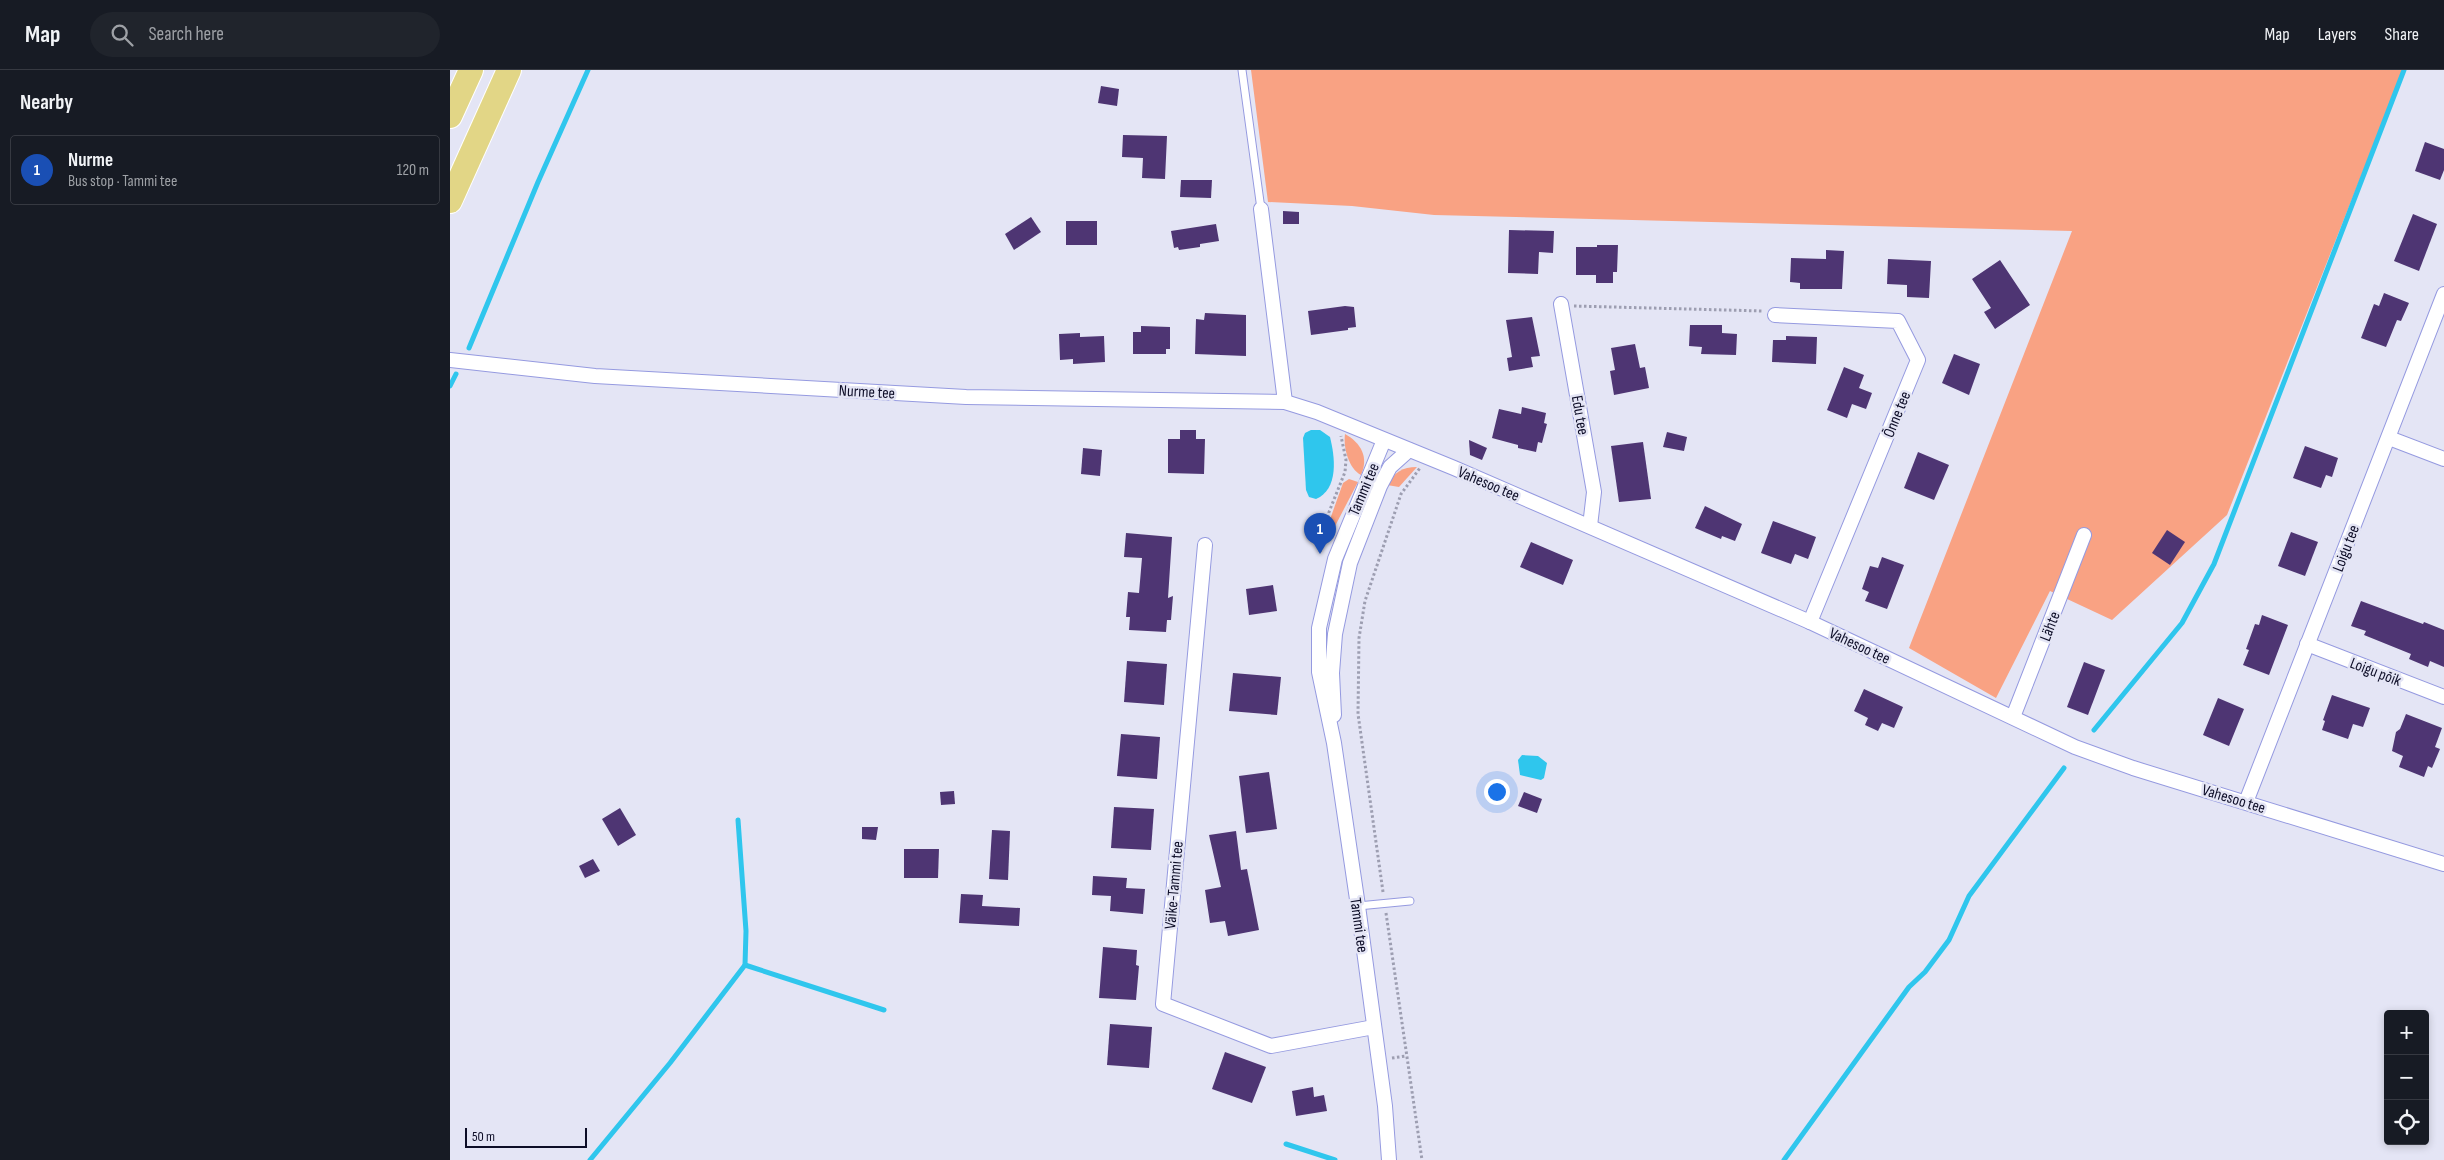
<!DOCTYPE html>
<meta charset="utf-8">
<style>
:root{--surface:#171b24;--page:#20242c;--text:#f1f3f6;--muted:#9ea1a6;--line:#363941;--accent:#2563eb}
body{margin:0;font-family:"Sofia Sans Condensed",sans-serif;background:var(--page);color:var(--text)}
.controls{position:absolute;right:15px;bottom:15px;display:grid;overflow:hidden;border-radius:5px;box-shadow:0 2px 8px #0003}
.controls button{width:45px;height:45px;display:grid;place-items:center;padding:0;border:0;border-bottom:1px solid var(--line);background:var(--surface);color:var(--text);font:25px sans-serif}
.scale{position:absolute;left:15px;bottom:12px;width:122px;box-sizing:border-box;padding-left:5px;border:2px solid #0d0d27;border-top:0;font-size:14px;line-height:18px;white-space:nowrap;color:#0d0d27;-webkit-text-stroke:4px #e4e5f5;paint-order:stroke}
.you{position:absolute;left:1046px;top:721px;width:18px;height:18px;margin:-12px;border:4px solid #fff;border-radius:50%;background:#1a73e8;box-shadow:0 0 0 8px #1a73e833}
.badge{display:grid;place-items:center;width:32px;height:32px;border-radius:50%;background:var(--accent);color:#fff;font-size:16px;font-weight:700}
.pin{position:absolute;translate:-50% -41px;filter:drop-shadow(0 1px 2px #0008)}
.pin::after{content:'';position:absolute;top:26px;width:18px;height:15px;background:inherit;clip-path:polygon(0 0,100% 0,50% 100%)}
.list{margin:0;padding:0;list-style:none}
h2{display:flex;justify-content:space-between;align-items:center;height:65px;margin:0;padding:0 20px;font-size:21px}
h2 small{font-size:16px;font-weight:400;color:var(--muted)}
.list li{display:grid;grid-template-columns:32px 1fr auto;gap:15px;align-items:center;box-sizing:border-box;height:70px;margin:0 10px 10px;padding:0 10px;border:1px solid var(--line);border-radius:5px}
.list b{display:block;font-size:19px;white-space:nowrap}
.list p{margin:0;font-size:16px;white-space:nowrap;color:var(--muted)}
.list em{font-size:16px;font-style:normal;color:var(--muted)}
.icon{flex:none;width:28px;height:28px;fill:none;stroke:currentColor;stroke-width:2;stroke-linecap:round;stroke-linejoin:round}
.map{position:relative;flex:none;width:1994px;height:1090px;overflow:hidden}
header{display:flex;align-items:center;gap:30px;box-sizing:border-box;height:70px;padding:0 25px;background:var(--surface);border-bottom:1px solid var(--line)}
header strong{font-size:24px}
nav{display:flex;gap:28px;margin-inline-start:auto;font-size:18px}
.search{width:350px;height:45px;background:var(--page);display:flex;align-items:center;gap:12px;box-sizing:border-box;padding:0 18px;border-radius:28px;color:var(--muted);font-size:19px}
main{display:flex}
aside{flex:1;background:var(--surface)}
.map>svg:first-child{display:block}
</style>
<header>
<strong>Map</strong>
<div class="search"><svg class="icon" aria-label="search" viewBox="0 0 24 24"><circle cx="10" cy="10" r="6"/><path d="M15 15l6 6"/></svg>Search here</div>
<nav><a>Map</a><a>Layers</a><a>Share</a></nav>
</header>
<main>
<aside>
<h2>Nearby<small></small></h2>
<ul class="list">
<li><span class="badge" style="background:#1a4fb4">1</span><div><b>Nurme</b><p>Bus stop · Tammi tee</p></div><em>120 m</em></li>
</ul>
</aside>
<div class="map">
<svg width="1994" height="1090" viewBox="0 0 1994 1090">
<rect width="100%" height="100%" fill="#e4e5f5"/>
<!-- green -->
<g fill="#f9a283">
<polygon points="801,0 1953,0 1777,445 1662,550 1600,521 1546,628 1459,578 1622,161 984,145 902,136 818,132"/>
<path d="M895,364c16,9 24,23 16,41 -12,-6 -18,-27 -16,-41z"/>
<path d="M967,397l-18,20 -12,-2c8,-13 15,-18 30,-18z"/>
<polygon points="899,409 908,412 883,460 878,455 893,413"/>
</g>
<!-- water -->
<g fill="#2fc6ed">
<path d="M861,360h9l10,7c5,20 9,52 -14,62l-7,-2 -3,-7 -3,-52 2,-5z"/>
<polygon points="1072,685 1088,686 1097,693 1094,708 1091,710 1070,705 1068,690"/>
</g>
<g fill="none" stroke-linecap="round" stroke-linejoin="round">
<!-- stream -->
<g stroke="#2fc6ed" stroke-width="5">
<polyline points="19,278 88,112 138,0"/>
<polyline points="0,316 6,304"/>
<polyline points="1644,660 1732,553 1764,494 1954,0"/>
<polyline points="295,895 434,940"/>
<polyline points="836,1074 885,1090"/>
<polyline points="140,1090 220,993 295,895 296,861 288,750"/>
<polyline points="1334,1090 1459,917 1475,902 1499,870 1519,826 1614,698"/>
</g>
</g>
<!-- building -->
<g fill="#4e3573">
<polygon points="651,16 669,19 667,36 648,33"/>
<polygon points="673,65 717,66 715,109 692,108 693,88 672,87"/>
<polygon points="1975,72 1994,79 1994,100 1990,110 1965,101"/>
<polygon points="731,110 762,110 761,128 730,127"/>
<polygon points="833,141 849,142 849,154 833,154"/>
<polygon points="1963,144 1987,154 1969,201 1944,191"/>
<polygon points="581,147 591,162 564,180 555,164"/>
<rect x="616" y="151" width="31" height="24"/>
<polygon points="766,154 769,171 750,174 750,177 729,180 728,177 724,178 721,161"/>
<polygon points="1059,160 1104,161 1103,183 1089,182 1088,204 1058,203"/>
<polygon points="1147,175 1168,175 1167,202 1163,202 1163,213 1146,213 1146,205 1126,205 1126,177 1147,177"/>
<polygon points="1376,180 1394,181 1392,219 1350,219 1350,213 1340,212 1341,188 1376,189"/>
<polygon points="1438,189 1481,191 1479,228 1457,227 1457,215 1437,214"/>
<polygon points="1550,190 1580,235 1545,259 1534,242 1541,238 1522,209"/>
<polygon points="1934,223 1959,233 1951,251 1947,250 1936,277 1911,268 1924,234 1929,236"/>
<polygon points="895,236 904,237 906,257 898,258 898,260 861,265 858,241"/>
<polygon points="755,243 796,245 796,286 745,284 746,249 754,250"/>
<polygon points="1082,247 1090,286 1081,287 1083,297 1059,301 1057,288 1062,287 1056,250"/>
<polygon points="1240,255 1272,255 1272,263 1287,264 1286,285 1251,284 1252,277 1239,276"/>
<polygon points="691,256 720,257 720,279 716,279 716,284 683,284 683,262 691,262"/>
<polygon points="630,263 630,267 654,266 655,292 623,294 623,289 610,290 609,264"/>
<polygon points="1336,266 1367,267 1366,294 1322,292 1323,270 1336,270"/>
<polygon points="1185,274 1190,298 1195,297 1199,318 1164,325 1160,301 1165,300 1161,278"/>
<polygon points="1504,284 1530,294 1519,325 1492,313"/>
<polygon points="1394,297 1414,305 1409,318 1422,323 1416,339 1402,334 1397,348 1377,340"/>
<polygon points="1072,337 1096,343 1094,353 1097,354 1092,373 1088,372 1086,382 1068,378 1068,375 1042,368 1049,339 1071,344"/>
<polygon points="730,360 746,360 746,369 755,369 754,404 718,403 718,369 730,369"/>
<polygon points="1217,362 1237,367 1234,381 1213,377"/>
<polygon points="1019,370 1037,378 1032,390 1020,385"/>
<polygon points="1193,372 1201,429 1169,432 1161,376"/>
<polygon points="1855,376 1888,388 1882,407 1876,405 1871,418 1843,408"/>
<polygon points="633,378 652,380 650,406 631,404"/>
<polygon points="1468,382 1499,395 1484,430 1454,418"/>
<polygon points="1255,436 1292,454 1285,471 1272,466 1271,469 1245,458"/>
<polygon points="1323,451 1366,467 1358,489 1345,484 1341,494 1311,483"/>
<polygon points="1717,460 1735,472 1720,495 1702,483"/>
<polygon points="1841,462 1868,472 1855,506 1828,496"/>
<polygon points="676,463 722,467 718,528 723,526 721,550 717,550 716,562 679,560 680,547 676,547 678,522 689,523 692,488 674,487"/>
<polygon points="1081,472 1123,490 1113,515 1070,497"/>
<polygon points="1432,487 1454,495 1437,539 1415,531 1419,522 1412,519 1420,496 1428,498"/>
<polygon points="823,515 827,541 799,545 796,519"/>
<polygon points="1911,531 1973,554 1974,552 1994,560 1994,597 1980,591 1978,597 1959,589 1961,584 1914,565 1916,561 1901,556"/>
<polygon points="1812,545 1838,555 1819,605 1793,595 1799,580 1796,579 1805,554 1809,555"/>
<polygon points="677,591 717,594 714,635 674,632"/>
<polygon points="1634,592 1655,600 1638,645 1617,637"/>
<polygon points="783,603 831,607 827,645 779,641"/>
<polygon points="1414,619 1453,637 1444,658 1432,653 1428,661 1415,655 1418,648 1404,641"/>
<polygon points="1882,625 1920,638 1913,657 1903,654 1898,669 1872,660 1875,651 1873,650"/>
<polygon points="1768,628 1794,639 1779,676 1753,665"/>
<polygon points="1956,644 1992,658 1985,677 1990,679 1982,698 1978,696 1974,707 1949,697 1953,686 1942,681 1946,662 1950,659"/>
<polygon points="671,664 710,667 707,709 667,706"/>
<polygon points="819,702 827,759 796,763 789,706"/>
<polygon points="504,721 505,734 491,735 490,722"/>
<polygon points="1074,722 1092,729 1087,743 1068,736"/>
<polygon points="664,737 704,739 701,780 661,778"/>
<polygon points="170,738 186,765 168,776 152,749"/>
<polygon points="412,757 428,757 426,770 412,769"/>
<polygon points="542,760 560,761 558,810 539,809"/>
<polygon points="786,761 791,800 797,799 809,860 778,866 775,851 760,853 755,820 771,817 759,765"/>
<polygon points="454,779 489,779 488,808 454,808"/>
<polygon points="143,789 150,801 135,808 129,796"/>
<polygon points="643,806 677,808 676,818 695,819 693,844 660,841 661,826 642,825"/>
<polygon points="511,824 533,825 532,836 570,838 569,856 509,853"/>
<polygon points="653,877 687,880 686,895 689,896 686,930 649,928"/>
<polygon points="660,954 702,957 699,998 657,995"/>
<polygon points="775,982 816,997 802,1033 762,1019"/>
<polygon points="863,1017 864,1027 874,1025 877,1041 846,1046 842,1021"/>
</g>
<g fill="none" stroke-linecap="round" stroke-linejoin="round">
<!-- service casing -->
<g stroke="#959ae0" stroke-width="9">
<g id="service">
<polyline points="792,0 811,139"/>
<polyline points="908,836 960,831"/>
</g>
</g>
<!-- minor casing -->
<g stroke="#959ae0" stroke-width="16">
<g id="minor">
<polyline points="811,139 835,332"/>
<polyline points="1111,234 1144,422 1140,456"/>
<polyline points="1325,245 1448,251 1468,290 1360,552"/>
<polyline points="0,290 145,306 516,327 835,332 867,342 1004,398 1360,552 1625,677 1683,698 1994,794"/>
<polyline points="1939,368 1994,389"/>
<polyline points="934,370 885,489 869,558 869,602 884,673 908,836 935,1036 939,1090"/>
<polyline points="755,475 713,934 821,976 924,957"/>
<polyline points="1857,574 1994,627"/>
<polyline points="884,645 882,603 885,564 900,493 930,416 940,397 959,380"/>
<polyline points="1563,647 1634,465"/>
<polyline points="1796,732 1994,224"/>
</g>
</g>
<!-- trunk casing -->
<g stroke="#fff" stroke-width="26">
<g id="trunk">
<polyline points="0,46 21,0"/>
<polyline points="0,131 59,0"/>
</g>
</g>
<!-- path -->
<g stroke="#9d9eb1" stroke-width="3" stroke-dasharray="2.5 2.5" stroke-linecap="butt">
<polyline points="1124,236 1313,241"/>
<polyline points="870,482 879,442 895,402 896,390 891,366"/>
<polyline points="933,822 908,644 909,568 915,531 951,424 970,398"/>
<polyline points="936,843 972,1090"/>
<polyline points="942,988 956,986"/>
</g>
<!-- service -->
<use href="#service" stroke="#fff" stroke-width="7"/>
<!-- minor -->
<use href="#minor" stroke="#fff" stroke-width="14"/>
<!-- trunk -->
<use href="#trunk" stroke="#e2d686" stroke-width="24"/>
</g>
<g text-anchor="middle" stroke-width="5" stroke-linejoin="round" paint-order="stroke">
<!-- street labels -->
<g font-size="16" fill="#0d0d27" stroke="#e4e5f5">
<text transform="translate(417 321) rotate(3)" y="6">Nurme tee</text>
<text transform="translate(1446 344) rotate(-68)" y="6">Õnne tee</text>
<text transform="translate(1131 345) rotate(80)" y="6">Edu tee</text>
<text transform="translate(1039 413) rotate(23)" y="6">Vahesoo tee</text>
<text transform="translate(913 419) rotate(-67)" y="6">Tammi tee</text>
<text transform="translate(1895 478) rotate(-69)" y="6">Loigu tee</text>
<text transform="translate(1599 556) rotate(-69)" y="6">Lähte</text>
<text transform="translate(1410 575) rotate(25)" y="6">Vahesoo tee</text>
<text transform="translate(1926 601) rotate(21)" y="6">Loigu põik</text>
<text transform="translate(1784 728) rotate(17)" y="6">Vahesoo tee</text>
<text transform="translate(723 815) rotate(-85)" y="6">Väike-Tammi tee</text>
<text transform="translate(910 855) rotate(82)" y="6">Tammi tee</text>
</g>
</g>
</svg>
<div class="controls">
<button>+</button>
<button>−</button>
<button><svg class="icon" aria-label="locate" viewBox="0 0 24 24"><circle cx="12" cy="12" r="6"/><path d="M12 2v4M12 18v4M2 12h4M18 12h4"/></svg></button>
</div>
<div class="scale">50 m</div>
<div class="you"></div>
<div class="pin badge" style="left:870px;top:484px;background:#1a4fb4">1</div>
</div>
</main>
